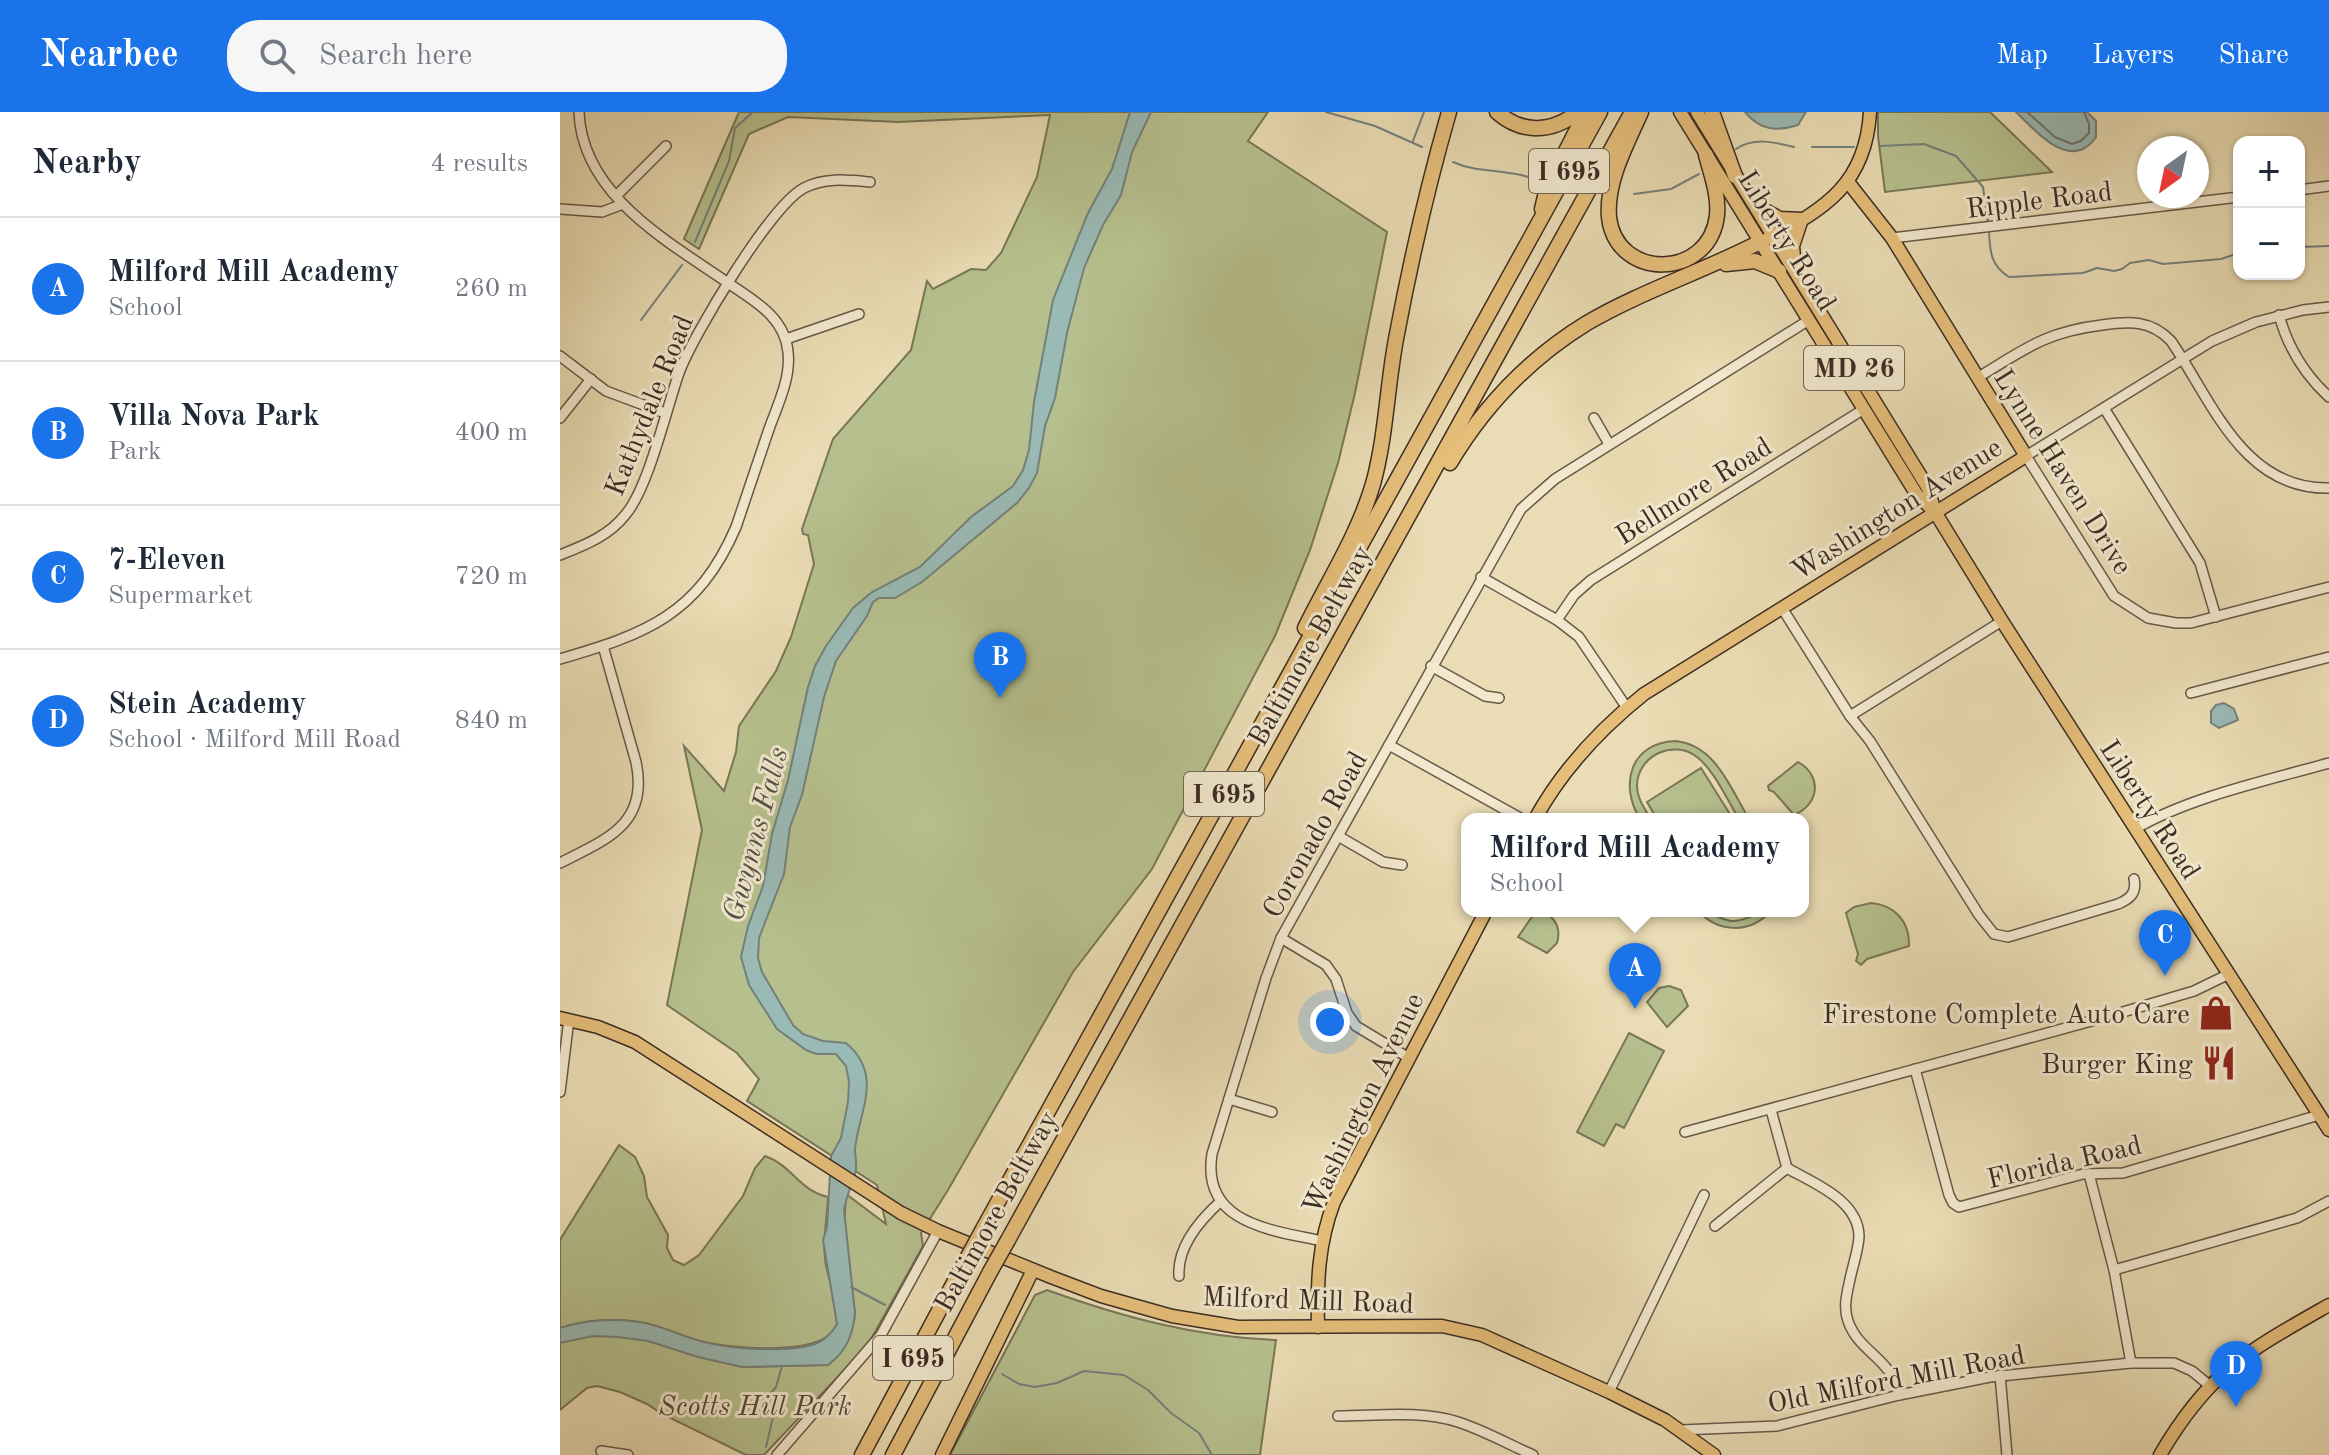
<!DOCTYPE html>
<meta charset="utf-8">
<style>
:root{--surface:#fff;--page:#f6f6f7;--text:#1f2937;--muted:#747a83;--line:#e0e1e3;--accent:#1a73e8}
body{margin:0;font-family:"Old Standard TT",serif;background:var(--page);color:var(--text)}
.controls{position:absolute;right:24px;top:24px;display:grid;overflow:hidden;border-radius:16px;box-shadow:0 2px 6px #0004}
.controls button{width:72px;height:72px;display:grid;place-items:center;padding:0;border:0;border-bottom:2px solid var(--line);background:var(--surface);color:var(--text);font:40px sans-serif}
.compass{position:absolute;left:1577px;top:24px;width:72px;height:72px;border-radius:50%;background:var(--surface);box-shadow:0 2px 6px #0004;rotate:213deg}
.you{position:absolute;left:770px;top:910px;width:28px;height:28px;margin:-20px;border:6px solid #fff;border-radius:50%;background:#1a73e8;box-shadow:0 0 0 12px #1a73e833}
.badge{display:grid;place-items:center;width:52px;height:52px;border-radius:50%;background:var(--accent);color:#fff;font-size:26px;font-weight:700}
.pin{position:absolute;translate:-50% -66px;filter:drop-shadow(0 2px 4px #0008)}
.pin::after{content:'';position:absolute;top:42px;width:28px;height:24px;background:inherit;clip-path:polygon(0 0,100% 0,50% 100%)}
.popup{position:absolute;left:901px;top:701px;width:348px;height:104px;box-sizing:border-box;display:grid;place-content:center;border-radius:16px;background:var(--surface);filter:drop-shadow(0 2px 6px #0005);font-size:26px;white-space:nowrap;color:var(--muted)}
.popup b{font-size:30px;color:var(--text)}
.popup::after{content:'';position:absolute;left:50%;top:100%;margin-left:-16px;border:16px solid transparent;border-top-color:var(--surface)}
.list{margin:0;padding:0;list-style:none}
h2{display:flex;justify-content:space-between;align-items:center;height:104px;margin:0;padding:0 32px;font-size:34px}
h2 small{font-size:26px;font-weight:400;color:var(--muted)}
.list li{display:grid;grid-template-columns:52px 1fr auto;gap:24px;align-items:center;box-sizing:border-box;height:144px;padding:0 32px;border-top:2px solid var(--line)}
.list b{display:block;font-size:30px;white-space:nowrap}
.list p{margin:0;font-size:26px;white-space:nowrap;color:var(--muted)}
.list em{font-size:26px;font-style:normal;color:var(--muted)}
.icon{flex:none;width:44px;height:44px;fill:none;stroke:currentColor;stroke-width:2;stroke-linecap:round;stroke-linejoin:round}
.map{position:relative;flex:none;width:1769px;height:1343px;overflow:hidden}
header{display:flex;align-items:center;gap:48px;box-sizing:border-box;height:112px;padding:0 40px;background:var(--accent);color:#fff}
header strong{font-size:38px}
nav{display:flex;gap:44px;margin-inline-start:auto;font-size:28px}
.search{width:560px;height:72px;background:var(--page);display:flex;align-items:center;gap:20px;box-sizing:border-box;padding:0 28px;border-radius:32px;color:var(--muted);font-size:30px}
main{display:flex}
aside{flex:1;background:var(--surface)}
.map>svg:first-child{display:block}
</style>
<header>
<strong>Nearbee</strong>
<div class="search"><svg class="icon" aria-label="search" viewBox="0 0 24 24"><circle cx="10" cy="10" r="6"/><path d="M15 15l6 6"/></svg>Search here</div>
<nav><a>Map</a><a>Layers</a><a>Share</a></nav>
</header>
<main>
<aside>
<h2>Nearby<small>4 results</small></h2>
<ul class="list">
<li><span class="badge">A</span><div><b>Milford Mill Academy</b><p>School</p></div><em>260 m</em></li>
<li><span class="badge">B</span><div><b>Villa Nova Park</b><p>Park</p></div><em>400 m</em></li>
<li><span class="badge">C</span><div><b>7-Eleven</b><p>Supermarket</p></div><em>720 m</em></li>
<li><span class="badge">D</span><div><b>Stein Academy</b><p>School · Milford Mill Road</p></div><em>840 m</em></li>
</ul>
</aside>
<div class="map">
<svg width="1769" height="1343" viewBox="0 0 1769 1343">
<rect width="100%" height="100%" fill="#eadcb4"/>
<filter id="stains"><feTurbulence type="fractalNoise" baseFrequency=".0025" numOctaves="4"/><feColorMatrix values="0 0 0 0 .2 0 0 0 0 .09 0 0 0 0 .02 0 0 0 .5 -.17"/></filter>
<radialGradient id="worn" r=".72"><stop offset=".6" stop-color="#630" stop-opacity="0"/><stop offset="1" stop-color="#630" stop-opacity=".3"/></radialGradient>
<!-- green -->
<g fill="#b6c08e" stroke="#797659" stroke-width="2">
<path d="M179,0h529l-20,29 139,91 -32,161 -17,70 -28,87 -35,86 -123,233 -79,103 -125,218 -27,43 2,13 -48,86 -11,17 -100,106h-18l-84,-41 -15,-10 -27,-12 -23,-6 -10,2 -27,22v-75l48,-5 134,37 86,-2c16,-16 25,-29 27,-52l-11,-82 2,-37 40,30 -9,-39 -130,-84 12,-22 -22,-26 -70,-48 35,-175 -18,-84 40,45 12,-39 3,-26 37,-55 15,-34 23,-73 -6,-29 -5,-1 -1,-5 31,-90 78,-89 16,-69 6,8 38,-20 15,1 15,-17 36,-76 13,-62 -152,7 -110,-5 -39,17 -50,115 -15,-10z"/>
<polygon points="1318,0 1430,0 1492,60 1325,80 1318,24"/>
<path d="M1115,629c40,3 56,48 74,78h-10c-12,-19 -24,-48 -42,-62 -23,-18 -59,-2 -60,28 0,13 7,23 14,34h-11c-21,-34 -10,-76 35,-78z"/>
<path d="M1238,650c25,14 21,43 -4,53l-20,-23 -5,-2 -1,-4z"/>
<polygon points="1141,656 1173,707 1097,707 1087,690"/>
<path d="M1311,791c24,2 39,19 38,43l-42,13 -6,6 -5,-4 2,-7 -12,-41 8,-6z"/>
<path d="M976,799c17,2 26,15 21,32l-10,10 -29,-16z"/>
<path d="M1138,799c13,0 20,8 33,10 15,1 25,-10 40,-10 -21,23 -52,22 -73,0z"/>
<polygon points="1109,874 1121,878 1128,894 1107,915 1087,890 1099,876"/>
<polygon points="1069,921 1104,939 1064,1016 1056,1012 1044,1034 1017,1020"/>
<path d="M59,1033l16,12 9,19 3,21 21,38 -1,13 6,12 11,5 15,-10 44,-59 12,-28 10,-12c28,10 33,34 63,41 -1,25 -7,49 -1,73 3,16 15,37 10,54 -10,34 -107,24 -133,18 -22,-5 -43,-17 -65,-20 -25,-4 -55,-2 -79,6v-88z"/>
<path d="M487,1178c75,27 149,47 229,50l-16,115h-310l85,-160z"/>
</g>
<!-- water -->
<g fill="#9abab5" stroke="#74817b" stroke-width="2">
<path d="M570,0h21l-19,40 -11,43 -18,30 -19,43 -17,65 -12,65 -10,28 -8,47 -8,15 -12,15 -95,79 -27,16h-16l-6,4 -6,14 -31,45 -12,36 -22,98 -12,32 -6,47 -25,64 -1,20 4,14 31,53 10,9 20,7 23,2c38,32 13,68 9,106 0,9 3,17 0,25 -4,13 -9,23 -11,36l11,103c-2,22 -9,39 -27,52l-86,2 -44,-10 -50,-16 -30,-4 -25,-1 -33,7v-15c24,-8 54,-10 79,-6 22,3 44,15 65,20 28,7 84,11 111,2 10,-4 17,-11 22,-20l-14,-84 4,-13 4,-71 10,-18 7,-36 1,-20 -3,-16 -10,-12h-20l-10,-4 -29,-21 -28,-44 -8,-28 7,-31 15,-40 9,-52 16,-54 20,-93 7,-21 11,-20 27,-38 19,-16 48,-25 51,-50 42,-31 10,-16 6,-20 5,-48 19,-102 35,-87 24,-44z"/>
<path d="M1185,0h61l-8,13c-22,7 -38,5 -53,-13z"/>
<path d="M1456,0h71l9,9v16c-25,36 -59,-5 -80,-25z"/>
<polygon points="1664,591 1674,597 1678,608 1659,616 1651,611 1651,599 1656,593"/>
</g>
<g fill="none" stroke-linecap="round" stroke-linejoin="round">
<!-- shore -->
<polyline stroke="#6b736c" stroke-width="2" points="1467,0 1495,25 1512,32 1521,29 1529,21 1529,12 1524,0"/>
<!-- stream -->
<g stroke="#74817b" stroke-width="2">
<polyline points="766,0 815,14 862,35"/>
<polyline points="853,29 864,0"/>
<polyline points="1319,34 1364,32 1396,44 1423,75 1428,110"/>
<polyline points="1252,35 1294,35"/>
<path d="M1176,37c18,-12 38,-7 58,-2"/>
<path d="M893,50c24,11 50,7 75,15"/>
<polyline points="1074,82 1111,77 1139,62"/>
<path d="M1429,120c1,20 2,34 20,45l74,-4 14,-5 17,3 8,-2 8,-6 19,-3 14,4 58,-5 18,-6"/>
<polyline points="135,130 169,49 175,16 193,0"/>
<polyline points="1739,135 1769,134"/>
<polyline points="81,208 122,153"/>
<polyline points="291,1175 325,1193"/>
<polyline points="442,1262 459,1272 475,1275 497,1271 524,1259 564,1263 588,1278 611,1301 639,1321 652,1343"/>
<polyline points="206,1335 215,1296 210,1282 216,1275 222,1254"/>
</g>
<!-- minor casing -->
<g stroke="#685848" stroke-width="12">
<g id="minor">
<polyline points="1739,78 1769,74"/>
<polyline points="56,84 106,34"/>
<polyline points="0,97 42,100 63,92"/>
<polyline points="1332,126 1679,85"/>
<polyline points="1769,195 1743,198 1696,210 1652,229 1466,344 1554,484 1588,506 1616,511 1631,511 1769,475"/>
<path d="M1719,203c9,33 25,59 50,82"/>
<polyline points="226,227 299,202"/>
<polyline points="0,244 46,279 105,301"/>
<path d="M1417,266c48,-29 68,-46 125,-53 28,-4 49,-5 69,16 41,60 72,149 158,147"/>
<polyline points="1544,296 1640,451 1656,505"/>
<polyline points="0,306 31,267"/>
<polyline points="1034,306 1049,332"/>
<path d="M0,443c25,-10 49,-19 66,-41 23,-28 40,-104 53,-141 14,-38 92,-168 125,-185 21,-11 44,-8 66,-6"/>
<polyline points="921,465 997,508 1019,525 1067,596"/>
<path d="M1222,496l68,108 20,25 109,174 15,19 14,3 110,-33c12,-5 19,-11 16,-25"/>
<polyline points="997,508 1014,483 1031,468 1304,297"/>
<path d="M0,547c86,-25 138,-44 176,-132 11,-32 22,-65 33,-98 9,-25 22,-51 19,-77 -3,-34 -32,-50 -57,-67 -60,-42 -149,-89 -152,-173"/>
<polyline points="871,554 925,584 939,586"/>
<polyline points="1631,581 1769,545"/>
<polyline points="1290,604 1442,509"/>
<polyline points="829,633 962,707"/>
<path d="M1575,717c54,-32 134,-49 194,-66"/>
<polyline points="778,724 823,750 842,753"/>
<path d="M0,751c47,-24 89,-39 76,-101l-33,-116"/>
<polyline points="721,826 766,853 776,867 787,901 796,914 849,946"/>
<polyline points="1355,957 1389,1083 1393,1091 1399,1095 1523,1062 1563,1061 1759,1003"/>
<polyline points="0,980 9,907"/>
<polyline points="669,987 712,1000"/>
<path d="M1211,998l16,58c26,15 72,32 72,69 -1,14 -6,28 -9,42 -3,14 -7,28 -2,42 11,32 44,37 51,74"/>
<polyline points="1125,1020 1546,905 1634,879 1669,862"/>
<polyline points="1529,1062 1554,1158 1571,1251"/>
<polyline points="1155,1114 1227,1056"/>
<path d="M762,1129c-50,-11 -121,-17 -110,-87l54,-176 15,-40 240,-429 34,-30 254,-159"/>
<polyline points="1554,1158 1737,1106 1769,1089"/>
<path d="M619,1164c-2,-29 22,-57 42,-75"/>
<polyline points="1440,1263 1447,1343"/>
<polyline points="1049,1280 1144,1083"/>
<path d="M778,1304c39,0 82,-6 120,6 25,8 50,22 75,33"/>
<polyline points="1121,1318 1217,1314 1339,1283 1430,1265 1571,1251 1614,1251 1632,1259 1649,1273"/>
<polyline points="41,1339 68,1343"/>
<polyline points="217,1343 321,1223 378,1119"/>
</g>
</g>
<!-- major casing -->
<g stroke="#3c2c24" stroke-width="15">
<g id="major">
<polyline points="1120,0 1357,383 1373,398"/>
<polyline points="1137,0 1368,376 1375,400 1442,509 1769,1018"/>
<polyline points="1196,93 1220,106 1242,107"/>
<path d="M1207,127c59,-30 99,-56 103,-127"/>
<polyline points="1235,157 1233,134 1241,110"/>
<path d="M975,707c27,-49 65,-90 109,-125l382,-238 -134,-218 -44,-56"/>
<polyline points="0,906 38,915 75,930 341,1101 378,1119 491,1165 541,1184 612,1204 678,1215 882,1214 922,1223 1049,1280 1105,1308 1154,1343"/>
<path d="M758,1215c-1,-44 0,-83 16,-125l152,-291"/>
<polyline points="382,1343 473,1158"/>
<path d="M1600,1343c49,-84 88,-104 169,-150"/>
</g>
</g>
<!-- highway casing -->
<g stroke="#3c2c24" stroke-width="17">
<g id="highway">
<path d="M937,0c25,22 55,21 81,0"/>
<path d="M1081,0c-14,32 -35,69 -32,105 7,64 101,63 108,-2 2,-20 -6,-41 -11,-60"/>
<polyline points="1152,0 1175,64"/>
<polyline points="982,97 987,76 1026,0"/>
<polyline points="1166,152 1195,149 1219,159"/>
<path d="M890,351c34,-57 80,-105 137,-140 55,-32 117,-52 173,-81"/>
<path d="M745,516c23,-47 53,-93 68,-144 13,-47 14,-97 23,-145 14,-75 32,-154 53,-227"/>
<polyline points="423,1117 1040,0"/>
<polyline points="448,1128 1072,0"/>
<polyline points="302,1343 405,1150"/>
<polyline points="333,1343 430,1160"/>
</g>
</g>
<!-- minor -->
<use href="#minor" stroke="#f1e8ce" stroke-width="9"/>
<!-- major -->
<use href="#major" stroke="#e5be7a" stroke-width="12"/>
<!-- highway -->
<use href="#highway" stroke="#e5be7a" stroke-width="14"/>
<!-- highway-bridge casing -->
<g stroke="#3c2c24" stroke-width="17" stroke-linecap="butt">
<g id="highway-bridge">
<polyline points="405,1150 423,1117"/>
<polyline points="430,1160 448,1128"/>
</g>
</g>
<!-- highway-bridge -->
<use href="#highway-bridge" stroke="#e5be7a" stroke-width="14"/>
</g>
<!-- icons -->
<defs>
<g id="shop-bare" transform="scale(2.76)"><path d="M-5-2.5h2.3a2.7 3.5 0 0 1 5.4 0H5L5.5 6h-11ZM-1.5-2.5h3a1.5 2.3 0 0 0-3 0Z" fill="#8f2418" stroke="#f1e8ce" stroke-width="2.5" paint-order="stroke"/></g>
<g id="restaurant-bare" transform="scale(2.76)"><path d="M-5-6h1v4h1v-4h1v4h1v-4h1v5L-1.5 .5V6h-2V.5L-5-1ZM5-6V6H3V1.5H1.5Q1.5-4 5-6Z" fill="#8f2418" stroke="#f1e8ce" stroke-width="2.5" paint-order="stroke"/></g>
</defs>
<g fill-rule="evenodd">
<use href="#shop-bare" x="1656" y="901"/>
<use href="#restaurant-bare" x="1659" y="951"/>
</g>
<g text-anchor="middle" stroke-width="6" stroke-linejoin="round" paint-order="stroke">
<!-- shield labels -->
<g fill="#f1e8ce" stroke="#726457" stroke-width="2">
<rect x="969" y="37" width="80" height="44" rx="6"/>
<rect x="1244" y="234" width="100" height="44" rx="6"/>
<rect x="624" y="660" width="80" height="44" rx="6"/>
<rect x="313" y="1224" width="80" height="44" rx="6"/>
</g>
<g font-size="26" font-weight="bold" fill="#3c2c24">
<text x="1009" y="68">I 695</text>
<text x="1294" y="265">MD 26</text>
<text x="664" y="691">I 695</text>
<text x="353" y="1255">I 695</text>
</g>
<!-- street labels -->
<g font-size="28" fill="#3c2c24" stroke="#f1e8ce">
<text transform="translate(1479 87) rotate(-7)" y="10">Ripple Road</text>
<text transform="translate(1228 128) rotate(58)" y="10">Liberty Road</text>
<text transform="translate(88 293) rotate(-68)" y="10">Kathydale Road</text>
<text transform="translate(1504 359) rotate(58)" y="10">Lynne Haven Drive</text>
<text transform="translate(1133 378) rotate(-32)" y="10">Bellmore Road</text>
<text transform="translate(1336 396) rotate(-32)" y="10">Washington Avenue</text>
<text transform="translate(749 533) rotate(-61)" y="10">Baltimore Beltway</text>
<text transform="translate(1591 697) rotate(57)" y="10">Liberty Road</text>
<text transform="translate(754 722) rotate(-61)" y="10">Coronado Road</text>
<text transform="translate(802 991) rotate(-64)" y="10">Washington Avenue</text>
<text transform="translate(1504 1049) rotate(-13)" y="10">Florida Road</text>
<text transform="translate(435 1099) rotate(-61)" y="10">Baltimore Beltway</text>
<text transform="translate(748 1187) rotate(2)" y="10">Milford Mill Road</text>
<text transform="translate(1336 1266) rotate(-11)" y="10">Old Milford Mill Road</text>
</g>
<!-- poi labels -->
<g font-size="28" fill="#3c2c24" stroke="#f1e8ce" text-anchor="end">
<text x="1630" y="911">Firestone Complete Auto Care</text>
<text x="1633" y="961">Burger King</text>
</g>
<!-- park labels -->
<g font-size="28" font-style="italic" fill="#544a39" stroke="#f1e8ce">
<text x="195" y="1303">Scotts Hill Park</text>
</g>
<!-- water labels -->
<g font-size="30" font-style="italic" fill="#545048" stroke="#f1e8ce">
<text transform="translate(195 722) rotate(-75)" y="10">Gwynns Falls</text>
</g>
</g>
<rect width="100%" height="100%" filter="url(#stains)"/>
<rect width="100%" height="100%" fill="url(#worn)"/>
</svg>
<div class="controls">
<button>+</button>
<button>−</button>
</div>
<svg class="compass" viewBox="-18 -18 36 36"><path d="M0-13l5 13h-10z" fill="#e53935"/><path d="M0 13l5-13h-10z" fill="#747a83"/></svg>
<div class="you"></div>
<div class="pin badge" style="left:1075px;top:897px">A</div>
<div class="popup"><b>Milford Mill Academy</b>School</div>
<div class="pin badge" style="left:440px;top:586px">B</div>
<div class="pin badge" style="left:1605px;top:864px">C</div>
<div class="pin badge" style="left:1676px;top:1295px">D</div>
</div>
</main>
